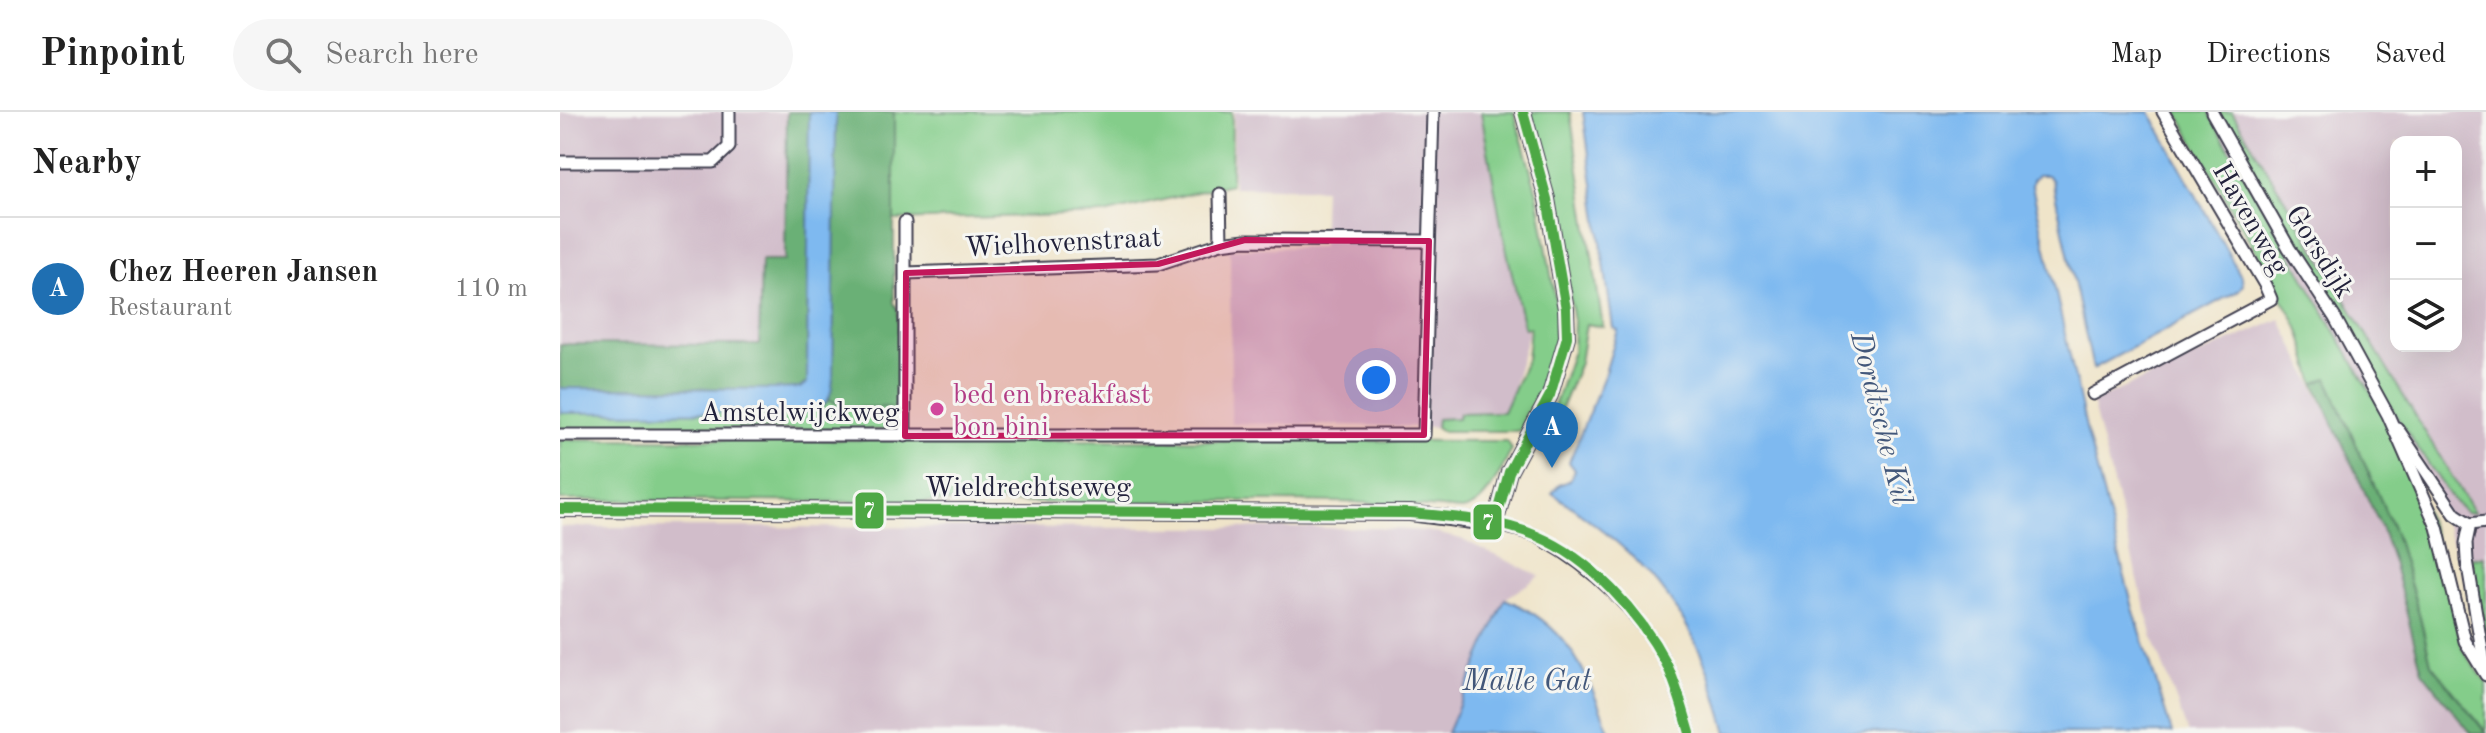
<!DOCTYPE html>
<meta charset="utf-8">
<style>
:root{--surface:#fff;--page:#f6f6f6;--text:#222;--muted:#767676;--line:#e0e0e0;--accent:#1f6fb2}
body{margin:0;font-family:"Old Standard TT",serif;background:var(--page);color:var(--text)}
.controls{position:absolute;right:24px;top:24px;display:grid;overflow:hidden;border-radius:16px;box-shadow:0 8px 32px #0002}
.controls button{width:72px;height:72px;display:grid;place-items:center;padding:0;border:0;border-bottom:2px solid var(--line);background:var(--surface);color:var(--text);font:40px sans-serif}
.you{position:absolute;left:816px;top:268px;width:28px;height:28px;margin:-20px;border:6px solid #fff;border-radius:50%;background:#1a73e8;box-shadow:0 0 0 12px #1a73e833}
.badge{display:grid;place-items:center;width:52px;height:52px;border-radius:50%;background:var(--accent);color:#fff;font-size:26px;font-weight:700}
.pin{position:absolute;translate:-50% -66px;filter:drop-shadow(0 2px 4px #0008)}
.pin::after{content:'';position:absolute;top:42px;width:28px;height:24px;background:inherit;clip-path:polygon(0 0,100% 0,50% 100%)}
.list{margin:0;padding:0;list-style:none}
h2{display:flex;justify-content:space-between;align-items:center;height:104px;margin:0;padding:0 32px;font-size:34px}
h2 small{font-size:26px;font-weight:400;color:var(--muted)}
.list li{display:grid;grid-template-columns:52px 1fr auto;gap:24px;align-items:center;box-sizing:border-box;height:144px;padding:0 32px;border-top:2px solid var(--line)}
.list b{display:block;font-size:30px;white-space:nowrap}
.list p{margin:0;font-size:26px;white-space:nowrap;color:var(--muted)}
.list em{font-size:26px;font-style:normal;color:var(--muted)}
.icon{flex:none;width:44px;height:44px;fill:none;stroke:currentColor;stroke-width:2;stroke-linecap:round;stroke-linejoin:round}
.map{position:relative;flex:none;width:1926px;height:621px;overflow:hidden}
header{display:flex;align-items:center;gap:48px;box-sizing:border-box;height:112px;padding:0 40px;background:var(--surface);border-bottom:2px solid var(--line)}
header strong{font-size:38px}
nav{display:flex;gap:44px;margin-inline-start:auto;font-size:28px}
.search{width:560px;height:72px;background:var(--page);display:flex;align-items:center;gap:20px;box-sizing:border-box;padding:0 28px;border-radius:44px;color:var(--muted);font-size:30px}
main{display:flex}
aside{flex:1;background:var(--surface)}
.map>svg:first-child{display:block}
</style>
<header>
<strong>Pinpoint</strong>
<div class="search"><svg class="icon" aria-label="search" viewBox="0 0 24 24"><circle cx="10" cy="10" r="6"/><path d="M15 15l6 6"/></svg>Search here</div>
<nav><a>Map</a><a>Directions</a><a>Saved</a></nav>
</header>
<main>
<aside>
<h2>Nearby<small></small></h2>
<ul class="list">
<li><span class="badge">A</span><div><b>Chez Heeren Jansen</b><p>Restaurant</p></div><em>110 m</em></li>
</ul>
</aside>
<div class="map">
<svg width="1926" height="621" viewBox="0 0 1926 621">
<rect width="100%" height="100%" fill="#f6f6f2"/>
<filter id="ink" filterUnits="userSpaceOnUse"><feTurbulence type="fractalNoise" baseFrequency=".0125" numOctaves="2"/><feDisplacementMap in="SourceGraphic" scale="16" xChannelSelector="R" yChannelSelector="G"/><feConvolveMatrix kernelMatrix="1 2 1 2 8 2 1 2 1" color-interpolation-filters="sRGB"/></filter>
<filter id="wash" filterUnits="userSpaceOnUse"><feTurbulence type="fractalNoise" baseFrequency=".006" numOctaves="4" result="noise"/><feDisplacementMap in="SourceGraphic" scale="32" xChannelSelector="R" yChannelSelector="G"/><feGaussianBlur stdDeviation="1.8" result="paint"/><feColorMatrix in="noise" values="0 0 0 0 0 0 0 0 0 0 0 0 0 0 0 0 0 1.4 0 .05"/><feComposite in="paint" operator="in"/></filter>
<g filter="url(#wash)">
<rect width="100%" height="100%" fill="#efe4c9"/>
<!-- industrial -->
<g fill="#d1bdca" fill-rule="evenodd">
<polygon points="0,0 238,0 233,245 0,245"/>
<polygon points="674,0 927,0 968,222 945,303 873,315 671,311 670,137 762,135 764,77 673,75"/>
<path d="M1633,0h293v528l-53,-151zM1836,30h60v204h-60z"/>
<polygon points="1720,207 1846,457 1915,621 1628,621 1593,526 1532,290"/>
<polygon points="0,415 815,416 867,419 901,427 980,464 945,487 887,621 0,621"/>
</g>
<!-- green -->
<g fill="#84cd8a" stroke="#537862" stroke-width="2">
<polygon points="334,0 672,0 671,72 544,102 334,108"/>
<path d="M921,0h33l23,81 21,122c-6,15 -1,30 -2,44 -3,22 -24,52 -34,70l-5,2h-75l-6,-4 1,-8 21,-1 1,-5 44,-1 24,-53 3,-31h-6l-22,-99z"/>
<polygon points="971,0 1010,0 1043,215 1026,212 1020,251 997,306 994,305 996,299 993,297 1013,239 1014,210 993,79"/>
<path d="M1617,0h31l188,324 38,99 29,115 23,32v50l-55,-68 -12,-51 -24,-80 -68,-155 -12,6c-12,-37 -11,-53 -34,-87z"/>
<polygon points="1657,0 1672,0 1914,401 1905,400 1893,388 1838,307"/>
<polygon points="269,288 289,296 338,295 338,313 334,318 0,318 0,301 251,300 262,296"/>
<path d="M0,327l947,2 5,8c-10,19 -26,59 -51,61 -132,-14 -266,-8 -399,-7 -167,0 -335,-3 -502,-3z"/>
<polygon points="1923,445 1926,460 1926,540 1911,446"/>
</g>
<!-- forest -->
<g fill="#6bb076" stroke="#466958" stroke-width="2">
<polygon points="227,0 249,0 247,270 240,276 215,277 0,276 0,232 199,233 201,148 225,148"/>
<polygon points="276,0 334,0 334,191 338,197 338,295 289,296 269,288 273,265"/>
<polygon points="1767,266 1835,421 1859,502 1871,552 1926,621 1911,621 1862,559 1834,453 1821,415 1755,272"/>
</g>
<!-- water -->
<g fill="#7eb9f0" stroke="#506e96" stroke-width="2">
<path d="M249,0h27l-3,265c-1,18 -4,28 -22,35l-251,1v-25l215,1 25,-1 7,-5z"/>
<path d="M1023,0h567l92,166 1,7 -5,6 -145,78 -41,-189 -5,-5h-9l-5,5 -1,6 55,246 46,176 39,125h-445c-9,-29 -16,-60 -30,-87 -33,-70 -83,-110 -145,-153l7,-8 10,-4 6,-11 -6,-8 35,-86 14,-46 -5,-2z"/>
<path d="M945,487c65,26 81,74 105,134h-163z"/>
</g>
</g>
<g filter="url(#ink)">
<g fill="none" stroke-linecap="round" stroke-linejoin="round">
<!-- minor casing -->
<g stroke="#413f50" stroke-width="15">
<g id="minor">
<polyline points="1652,0 1729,136 1775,206 1828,303 1877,415 1905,529 1926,563"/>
<polyline points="0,50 153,50 169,35 169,0"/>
<polyline points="660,82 661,131"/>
<polyline points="345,110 345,324"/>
<polyline points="346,161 598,152 661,131 685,128 869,129"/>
<polyline points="1533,282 1711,187 1705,173 1603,0"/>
<polyline points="1837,316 1895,402 1910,412 1906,431 1907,448 1925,556"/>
<polyline points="0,323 864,323 873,0"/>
<path d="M935,412c15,4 33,7 47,15 51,28 97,72 124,124 11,22 17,47 24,70"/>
<polyline points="1910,412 1926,410"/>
</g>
</g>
<!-- tertiary casing -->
<g stroke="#413f50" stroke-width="18">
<polyline id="tertiary" points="0,397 850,401 935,412 949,360 990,283 1007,225 1006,197 987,87 963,0"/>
</g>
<!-- minor -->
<use href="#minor" stroke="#fff" stroke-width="11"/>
<!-- tertiary -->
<use href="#tertiary" stroke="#fff" stroke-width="14"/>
<!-- bus-1 casing -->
<g stroke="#f6f6f2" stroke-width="16">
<g id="bus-1">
<path d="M0,397l850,4c42,4 87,6 127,23 54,23 102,76 129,127 11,22 17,47 24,70"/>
<polyline points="935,412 949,360 990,283 1007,225 1006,197 987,87 963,0"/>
</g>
</g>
<!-- bus-1 -->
<use href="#bus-1" stroke="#4ea845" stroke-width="10"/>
</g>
</g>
<!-- marked area -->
<path fill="#c2185b" fill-opacity="0.2" stroke="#c2185b" stroke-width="6" stroke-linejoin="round" d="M685,128l184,1 -5,194 -519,1 1,-163 252,-9z"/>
<!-- markers -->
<circle fill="#d1479c" stroke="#f6f6f2" stroke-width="3" cx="377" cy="297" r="8"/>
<g text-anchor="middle" stroke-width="6" stroke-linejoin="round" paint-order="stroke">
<!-- street labels -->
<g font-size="28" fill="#22223b" stroke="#f6f6f2">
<text transform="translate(1692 106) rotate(60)" y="10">Havenweg</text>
<text transform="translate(503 129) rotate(-3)" y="10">Wielhovenstraat</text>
<text transform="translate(1761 139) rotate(58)" y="10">Gorsdijk</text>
<text x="240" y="309">Amstelwijckweg</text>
<text x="468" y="384">Wieldrechtseweg</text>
</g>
<!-- hotel labels -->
<g font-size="28" fill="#b23c85" stroke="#f6f6f2" text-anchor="start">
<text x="393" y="291">bed en breakfast<tspan x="393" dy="32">bon bini</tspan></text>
</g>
<!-- water labels -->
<g font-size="30" font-style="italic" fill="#42577a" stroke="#f6f6f2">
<text transform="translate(1322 306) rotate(76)" y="10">Dordtsche Kil</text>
<text x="967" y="578">Malle Gat</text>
</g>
</g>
<g stroke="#f6f6f2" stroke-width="3">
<rect x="294" y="379" width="31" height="39" rx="8" fill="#4ea845"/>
<rect x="912" y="391" width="31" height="38" rx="8" fill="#4ea845"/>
</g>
<g font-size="22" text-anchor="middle" font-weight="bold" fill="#fff">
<text x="309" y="406">7</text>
<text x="928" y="418">7</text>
</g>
</svg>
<div class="controls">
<button>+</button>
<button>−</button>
<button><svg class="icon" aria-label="layers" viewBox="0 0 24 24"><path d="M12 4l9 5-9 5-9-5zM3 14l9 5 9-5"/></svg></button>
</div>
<div class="you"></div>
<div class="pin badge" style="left:992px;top:356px">A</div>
</div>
</main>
